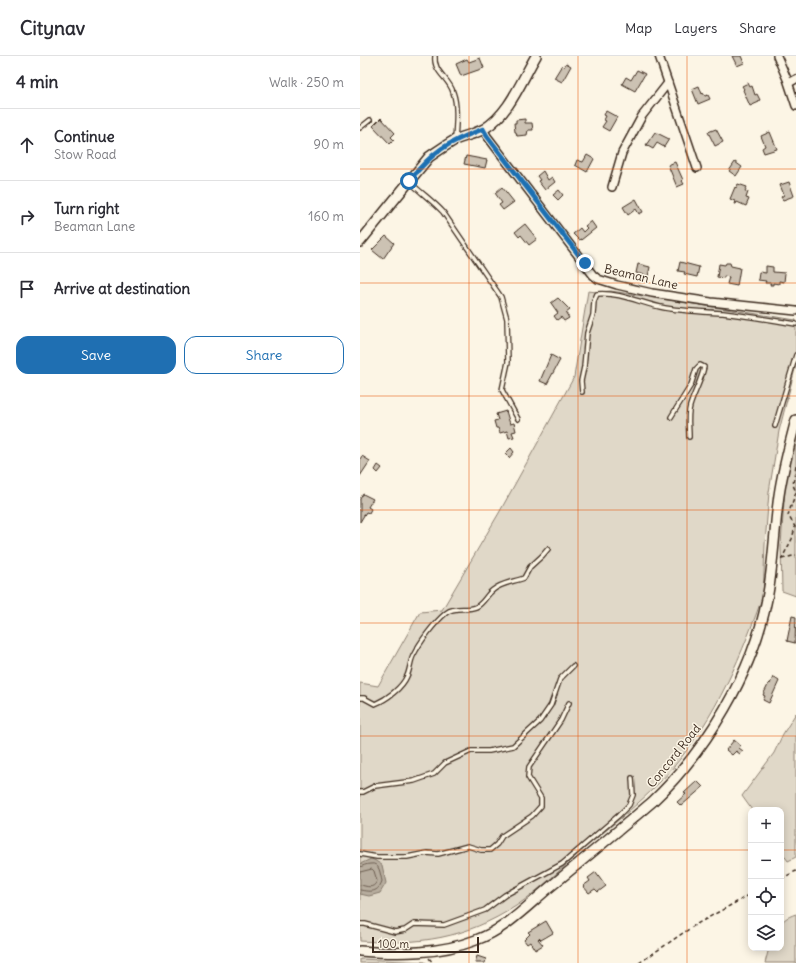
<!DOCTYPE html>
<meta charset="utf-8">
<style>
:root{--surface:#fff;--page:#f2f2f3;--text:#2b2b33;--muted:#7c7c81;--line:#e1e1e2;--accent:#1f6fb2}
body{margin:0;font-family:Delius,sans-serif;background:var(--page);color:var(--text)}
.controls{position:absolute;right:12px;bottom:12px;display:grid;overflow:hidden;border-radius:8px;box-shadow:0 2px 10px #0003}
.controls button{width:36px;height:36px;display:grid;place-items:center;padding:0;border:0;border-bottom:1px solid var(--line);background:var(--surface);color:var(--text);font:20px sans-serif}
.scale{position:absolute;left:12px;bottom:10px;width:107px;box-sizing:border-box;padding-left:4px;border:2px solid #3b2a1e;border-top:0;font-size:11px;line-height:14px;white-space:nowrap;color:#3b2a1e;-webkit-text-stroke:3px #fcf5e5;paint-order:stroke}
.stop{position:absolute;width:12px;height:12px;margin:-9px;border:3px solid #1f6fb2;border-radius:50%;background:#fff}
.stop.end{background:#1f6fb2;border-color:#fff;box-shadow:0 1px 4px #0008}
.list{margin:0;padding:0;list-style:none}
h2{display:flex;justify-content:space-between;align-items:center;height:52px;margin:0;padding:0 16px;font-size:17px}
h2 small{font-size:13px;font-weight:400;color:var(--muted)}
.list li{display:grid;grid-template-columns:26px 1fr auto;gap:12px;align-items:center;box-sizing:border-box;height:72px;padding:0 16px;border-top:1px solid var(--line)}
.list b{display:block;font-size:15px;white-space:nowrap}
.list p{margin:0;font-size:13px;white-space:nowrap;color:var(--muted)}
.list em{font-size:13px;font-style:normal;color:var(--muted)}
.actions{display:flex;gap:8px;padding:12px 16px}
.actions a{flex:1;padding:9px 0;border:1px solid var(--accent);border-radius:12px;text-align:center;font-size:14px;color:var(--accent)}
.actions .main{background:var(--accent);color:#fff}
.icon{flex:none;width:22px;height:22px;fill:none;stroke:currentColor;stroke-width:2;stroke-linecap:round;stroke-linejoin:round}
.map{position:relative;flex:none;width:436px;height:907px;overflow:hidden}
header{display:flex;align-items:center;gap:24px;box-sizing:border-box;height:56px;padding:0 20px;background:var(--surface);border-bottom:1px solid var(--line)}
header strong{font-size:19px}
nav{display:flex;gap:22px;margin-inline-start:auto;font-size:14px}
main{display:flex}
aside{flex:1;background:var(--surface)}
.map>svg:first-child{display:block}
</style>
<header>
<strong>Citynav</strong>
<nav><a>Map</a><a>Layers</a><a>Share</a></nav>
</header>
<main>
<aside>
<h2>4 min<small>Walk · 250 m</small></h2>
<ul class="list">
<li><svg class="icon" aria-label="ahead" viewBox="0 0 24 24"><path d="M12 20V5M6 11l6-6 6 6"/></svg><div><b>Continue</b><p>Stow Road</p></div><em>90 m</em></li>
<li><svg class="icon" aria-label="right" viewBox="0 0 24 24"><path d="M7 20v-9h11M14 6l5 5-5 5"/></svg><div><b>Turn right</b><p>Beaman Lane</p></div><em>160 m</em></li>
<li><svg class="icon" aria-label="arrive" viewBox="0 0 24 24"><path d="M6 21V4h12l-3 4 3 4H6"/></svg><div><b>Arrive at destination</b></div></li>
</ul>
<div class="actions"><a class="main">Save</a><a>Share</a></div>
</aside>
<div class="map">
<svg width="436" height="907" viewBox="0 0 436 907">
<rect width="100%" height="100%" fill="#fcf5e5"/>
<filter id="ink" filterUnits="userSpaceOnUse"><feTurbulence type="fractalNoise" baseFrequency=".025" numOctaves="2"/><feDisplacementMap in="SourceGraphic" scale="8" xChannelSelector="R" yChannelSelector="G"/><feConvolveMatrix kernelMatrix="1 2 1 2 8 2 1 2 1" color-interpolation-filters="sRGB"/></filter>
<g filter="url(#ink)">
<!-- green -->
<g fill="#e0d8c8" stroke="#8e8173">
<path d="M228,235l9,1 14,-1 185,29v45l-17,66 -10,61 -4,52 -2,57h-2c-23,64 -51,128 -99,179 -23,24 -51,46 -77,68 -22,19 -44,41 -69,58 -51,33 -97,39 -156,35v-258l18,3 42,-74 22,-2 57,-97 75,-136z"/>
<polygon points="436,366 436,540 422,535 421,490 426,415"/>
<polygon points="436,657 436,801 428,805 421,795 421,754 392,754 382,740 414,697 423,678"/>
<path d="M436,858v49h-31l4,-15h12c0,-20 -6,-27 15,-34z"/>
<polygon points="0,903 65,906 66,907 0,907"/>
</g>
<!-- water -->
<polygon fill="#b7ad9e" stroke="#85796b" points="11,803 14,804 22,809 26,827 20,837 9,840 0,838 0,808"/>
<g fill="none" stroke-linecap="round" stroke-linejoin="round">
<!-- shore -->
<g stroke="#6d5e51" stroke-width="1">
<path d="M0,811c3,-1 6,-3 10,-3 10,-2 10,10 12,17 -4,12 -11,11 -22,9"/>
<path d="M0,816l12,-3 2,2 3,10c-4,9 -10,5 -17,4"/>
</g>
</g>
<!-- building -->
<g fill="#ccc2b3" stroke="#3b2a1e">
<polygon points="372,0 381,0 384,7 377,10"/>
<polygon points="120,2 124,12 101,20 96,8 107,3 109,6"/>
<polygon points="206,7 211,10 202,26 194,22 202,9 204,11"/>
<polygon points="277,14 285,18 275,35 262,28 266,21 271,24"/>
<polygon points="388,27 390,31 392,30 395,39 397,38 400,44 398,45 399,46 390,50 383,34 384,33 382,30"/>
<polygon points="339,30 342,38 343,37 345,40 348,39 350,43 338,48 332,33"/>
<polygon points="246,55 257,61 249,75 242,71 246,65 244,64 246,60 244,59"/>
<polygon points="21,62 35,77 31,81 34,84 30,88 13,70"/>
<polygon points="165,63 165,67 172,67 173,74 168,74 167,79 157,80 156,76 155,76 154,67 156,67 156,64"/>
<polygon points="356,73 363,86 355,90 348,76"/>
<polygon points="295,76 309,83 304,91 297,87 293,93 286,89"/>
<polygon points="410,76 417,93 404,97 402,92 405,90 401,80"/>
<polygon points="227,99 234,103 227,116 215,109 217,104 223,106"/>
<polygon points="106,100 127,104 125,112 104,108"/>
<polygon points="315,106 323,124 322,125 324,128 317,131 308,109"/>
<polygon points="375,106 382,111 376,120 369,115"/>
<polygon points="183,115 188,124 192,121 195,126 185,134 178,125 180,124 177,120"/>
<polygon points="429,126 434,140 423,144 421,141 424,139 420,129"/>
<polygon points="378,128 387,131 385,135 388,136 386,142 389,143 386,150 377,146 376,148 374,148 375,145 370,143 375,131 376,132"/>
<polygon points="142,131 154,146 143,154 139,149 142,147 135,137"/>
<polygon points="199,134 203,139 198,144 193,139"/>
<polygon points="276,143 283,156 279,158 276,153 268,159 263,151"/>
<polygon points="231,165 236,172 221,184 221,183 219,184 213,178 220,172 223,176 227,172 225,170"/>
<polygon points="165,168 177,183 169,189 161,179 159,181 155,176"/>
<polygon points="26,180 34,187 23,203 12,194"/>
<polygon points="320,206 339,211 337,221 324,218 325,216 318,215"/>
<polygon points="366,207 370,207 371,210 380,212 377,230 367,228 369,221 364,220 364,222 357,221 359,208 365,209"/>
<polygon points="278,208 290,211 288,220 276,217"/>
<polygon points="406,210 413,211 413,216 425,217 424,226 419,225 419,228 413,227 413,229 410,229 411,227 405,227 406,225 398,224 399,216 406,217"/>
<polygon points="198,242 210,254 206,257 209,262 204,265 201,261 197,264 194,260 198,257 191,247"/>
<polygon points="191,299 200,304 187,328 180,325"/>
<polygon points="146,355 150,368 154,367 156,375 152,376 154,381 149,382 147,375 140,377 138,372 136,372 134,365 138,364 136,358"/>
<polygon points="151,392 154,396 149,402 145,398"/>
<polygon points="2,400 10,405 0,420 0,403"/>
<polygon points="18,409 22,412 18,417 15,414"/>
<polygon points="3,438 13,443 8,451 11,453 9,457 6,456 0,466 0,443"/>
<polygon points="432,560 436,561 435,587 427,585"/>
<polygon points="413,621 419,625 409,647 403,644 405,640 403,639 409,627 410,628"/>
<polygon points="374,684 381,690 379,692 383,695 380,698 376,695 372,699 366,694"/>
<polygon points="337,725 343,731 321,750 317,746 326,738 324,737"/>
<polygon points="236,816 246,830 238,836 235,833 229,837 223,830 230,825 228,822"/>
<polygon points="186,865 193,877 181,884 179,882 178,883 183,889 175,894 170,886 167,888 164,884 170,878 168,876"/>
<polygon points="117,900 126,903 125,907 115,907"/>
</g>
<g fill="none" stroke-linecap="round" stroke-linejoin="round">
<!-- service casing -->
<g stroke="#3b2a1e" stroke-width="6">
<g id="service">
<path d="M75,0c-2,16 14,22 18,36 5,14 3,32 2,47"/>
<polyline points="0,72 10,64"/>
<path d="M50,126c11,11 23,19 33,30l58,85 6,22 1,43 -6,28 16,29"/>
<path d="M222,336l-1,-11 3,-14 3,-34 6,-18 1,-14 3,-7c24,-2 45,10 68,14 19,3 39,4 58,5 25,3 49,7 73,11"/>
<path d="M311,361l20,-32 5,-16 4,-4 4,2c-3,14 -10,26 -14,39 -3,10 -1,20 -1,31"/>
<polyline points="415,370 436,299"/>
<path d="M0,642h4l11,6c12,-5 27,-16 32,-28 3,-6 3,-14 6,-20 7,-14 21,-33 33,-43 8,-7 21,-2 30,-6 8,-4 10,-12 17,-17 8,-7 20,-8 31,-12l6,-11 12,-11 6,-7"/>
<polyline points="0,736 3,736 15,730 54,725 74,718 85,707 111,695 129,695 153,690 180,665 191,649 200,623 213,610"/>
<polyline points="0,798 17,801 47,801 67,797 78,798 108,790 121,794 130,794 137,788 142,780 172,760 181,750 181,742 168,721 169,711 201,664 209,647"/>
<polyline points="0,868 5,868 35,876 45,874 54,868 84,869 125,854 145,839 202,808 258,760 269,749 273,739 272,722"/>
</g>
</g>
<!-- minor casing -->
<g stroke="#3b2a1e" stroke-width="10">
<g id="minor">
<polyline points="299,0 337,112"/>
<polyline points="417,0 427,23 436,50"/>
<polyline points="429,27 436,23"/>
<polyline points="123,73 127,80 233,219 238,223 257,229 292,237 351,246 436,255"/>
<polyline points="252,131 262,97 282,60 308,27"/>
</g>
</g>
<!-- tertiary casing -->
<g stroke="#3b2a1e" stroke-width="12">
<g id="tertiary">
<path d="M0,186l69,-85c9,-6 17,-12 26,-17 9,-4 20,-6 29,-11 26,-16 37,-48 52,-73"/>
<path d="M0,895c39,3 80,3 116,-11 30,-11 50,-33 74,-53 34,-28 68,-56 102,-85 54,-51 101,-129 115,-203 6,-31 7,-64 11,-96 3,-28 11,-56 18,-83"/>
</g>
</g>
<!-- path -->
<g stroke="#3b2a1e" stroke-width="1.5" stroke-dasharray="4 3" stroke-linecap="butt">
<polyline points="422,503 436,499"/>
<polyline points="421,504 432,483 435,471 428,459 436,436 433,429 436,409"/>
<polyline points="421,823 436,815"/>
<polyline points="69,902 73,907"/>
<polyline points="279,907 335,869 391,838"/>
</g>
<!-- service -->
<use href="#service" stroke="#fcf5e5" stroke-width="3.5"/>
<!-- minor -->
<use href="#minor" stroke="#fcf5e5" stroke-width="7"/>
<!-- tertiary -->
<use href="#tertiary" stroke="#fcf5e5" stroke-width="9"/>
</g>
</g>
<g fill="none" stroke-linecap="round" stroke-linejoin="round" filter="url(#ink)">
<!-- route -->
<path stroke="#1f6fb2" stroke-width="5" d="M49,125c24,-30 39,-39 74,-52l4,7 98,127"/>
</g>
<!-- grid -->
<path fill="none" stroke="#e8590c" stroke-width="1" stroke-opacity="0.55" d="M109,0v907M218,0v907M327,0v907M0,113h436M0,227h436M0,340h436M0,454h436M0,567h436M0,680h436M0,794h391M421,794h15"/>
<g text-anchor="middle" stroke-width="3" stroke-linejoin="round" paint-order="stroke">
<!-- street labels -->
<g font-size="12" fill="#3b2a1e" stroke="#fcf5e5">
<text transform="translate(281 221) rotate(13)" y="4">Beaman Lane</text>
<text transform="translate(314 700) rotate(-51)" y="4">Concord Road</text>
</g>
</g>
</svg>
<div class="controls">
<button>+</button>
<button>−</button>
<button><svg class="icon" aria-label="locate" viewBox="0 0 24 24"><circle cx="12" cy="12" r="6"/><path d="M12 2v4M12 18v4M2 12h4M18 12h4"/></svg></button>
<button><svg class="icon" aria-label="layers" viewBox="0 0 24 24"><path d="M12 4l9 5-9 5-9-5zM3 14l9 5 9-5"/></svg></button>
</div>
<div class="scale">100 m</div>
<div class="stop" style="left:49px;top:125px"></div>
<div class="stop end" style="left:225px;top:207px"></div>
</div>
</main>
